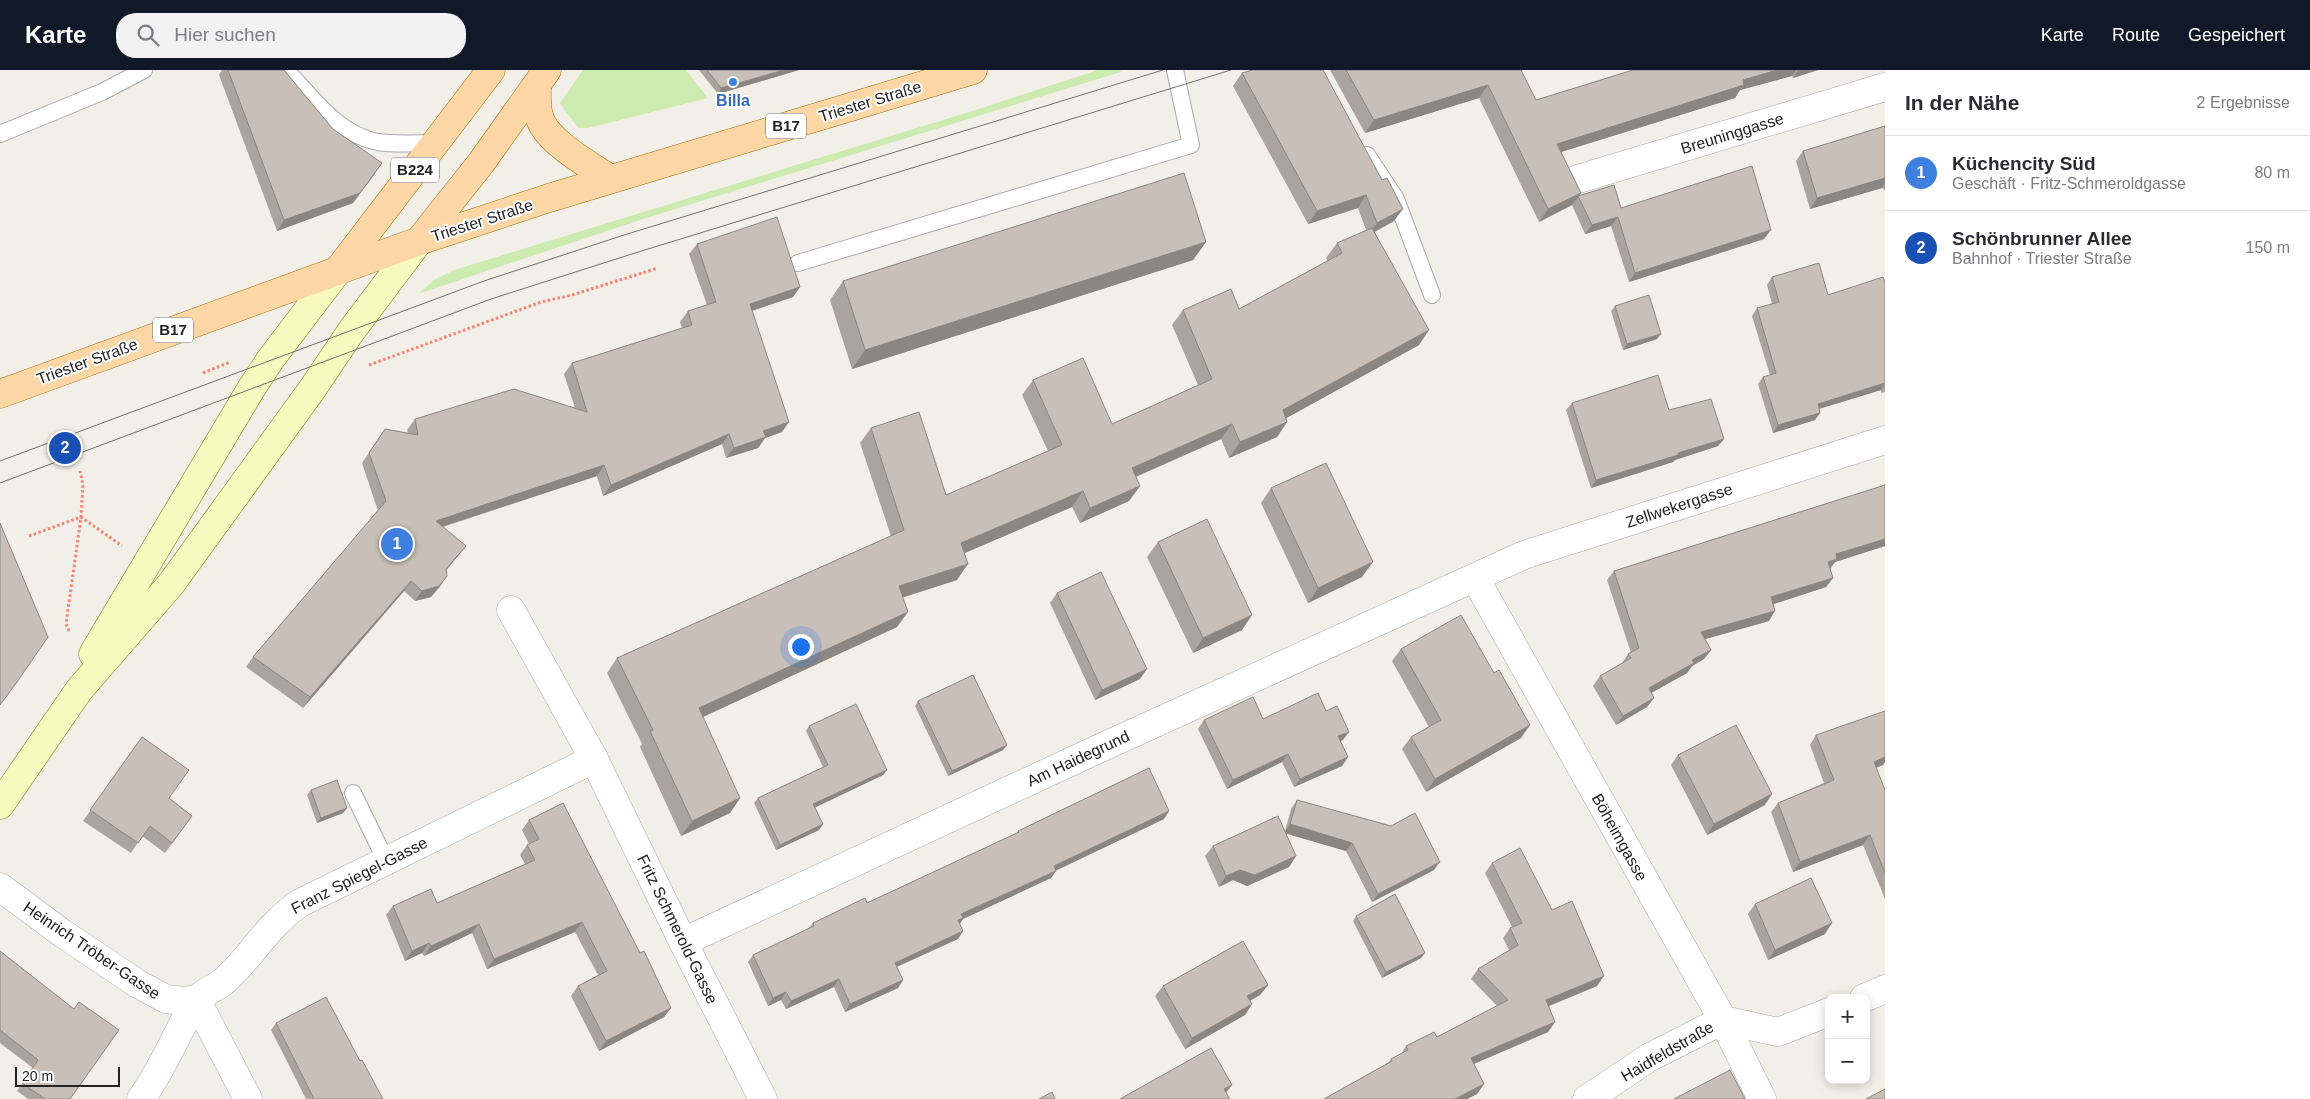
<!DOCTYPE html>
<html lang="de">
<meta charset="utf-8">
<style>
:root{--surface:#fff;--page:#f2f2f3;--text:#2b2b33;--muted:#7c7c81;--line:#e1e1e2;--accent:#111827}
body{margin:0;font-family:Helvetica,sans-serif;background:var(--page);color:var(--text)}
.controls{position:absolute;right:15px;bottom:15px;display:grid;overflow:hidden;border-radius:10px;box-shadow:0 2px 12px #0003}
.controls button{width:45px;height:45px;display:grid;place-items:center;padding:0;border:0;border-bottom:1px solid var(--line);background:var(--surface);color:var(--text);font:25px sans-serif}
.scale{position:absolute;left:15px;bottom:12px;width:105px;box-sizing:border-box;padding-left:5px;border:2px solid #222;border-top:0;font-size:14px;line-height:18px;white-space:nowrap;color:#222;-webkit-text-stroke:4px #fff;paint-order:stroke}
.you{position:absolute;left:800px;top:576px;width:18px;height:18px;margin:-12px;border:4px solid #fff;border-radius:50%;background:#1a73e8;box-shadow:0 0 0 8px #1a73e833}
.badge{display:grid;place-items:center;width:32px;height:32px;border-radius:50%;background:var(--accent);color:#fff;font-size:16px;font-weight:700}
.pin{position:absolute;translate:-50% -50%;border:2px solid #fff;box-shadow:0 1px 5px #0006}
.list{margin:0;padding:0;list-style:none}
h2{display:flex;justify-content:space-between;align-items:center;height:65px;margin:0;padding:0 20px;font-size:21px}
h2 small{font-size:16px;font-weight:400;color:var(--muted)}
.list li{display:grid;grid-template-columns:32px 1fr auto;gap:15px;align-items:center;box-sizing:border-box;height:75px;padding:0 20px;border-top:1px solid var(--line)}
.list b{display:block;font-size:19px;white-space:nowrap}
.list p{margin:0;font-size:16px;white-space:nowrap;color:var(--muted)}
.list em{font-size:16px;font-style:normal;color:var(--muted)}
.icon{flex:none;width:28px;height:28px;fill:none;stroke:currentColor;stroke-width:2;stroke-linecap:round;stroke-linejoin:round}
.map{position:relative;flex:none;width:1885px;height:1029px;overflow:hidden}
header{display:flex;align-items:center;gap:30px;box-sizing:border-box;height:70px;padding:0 25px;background:var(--accent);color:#fff}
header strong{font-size:24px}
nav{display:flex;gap:28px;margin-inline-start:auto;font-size:18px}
.search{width:350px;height:45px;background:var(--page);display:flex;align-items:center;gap:12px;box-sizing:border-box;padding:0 18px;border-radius:20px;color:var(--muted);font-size:19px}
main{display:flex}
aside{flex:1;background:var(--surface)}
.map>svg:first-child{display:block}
</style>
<header>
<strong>Karte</strong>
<div class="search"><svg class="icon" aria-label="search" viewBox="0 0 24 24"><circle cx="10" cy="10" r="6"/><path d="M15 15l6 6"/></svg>Hier suchen</div>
<nav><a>Karte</a><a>Route</a><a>Gespeichert</a></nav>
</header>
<main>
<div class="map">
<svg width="1885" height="1029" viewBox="0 0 1885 1029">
<rect width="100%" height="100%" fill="#f2efe9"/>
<!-- grass -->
<g fill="#cdebb0">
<polygon points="583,0 686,0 708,28 588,58 578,58 560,33"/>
<polygon points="1098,0 1120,0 1121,2 643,149 418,224 434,210 454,200 969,42"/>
</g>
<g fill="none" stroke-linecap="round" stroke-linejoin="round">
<!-- service casing -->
<g stroke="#a9a9a9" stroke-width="18">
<g id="service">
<path d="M286,0c28,29 51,64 92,72 18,3 39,1 58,1"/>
<polyline points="0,64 102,22 144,0"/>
<polyline points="1367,85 1396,129 1432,225"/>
<polyline points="798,193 1191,75 1175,0"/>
<polyline points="353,723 386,791"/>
</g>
</g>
<!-- minor casing -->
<g stroke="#a9a9a9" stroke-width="29">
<g id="minor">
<polyline points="1578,109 1885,17"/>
<polyline points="1475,508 1723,950 1762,1029"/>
<polyline points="511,540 594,689 683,872 763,1029"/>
<polyline points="0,817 62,863 138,914 166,929 184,931 196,929"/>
<polyline points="683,872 1096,680 1524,485 1885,370"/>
<polyline points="1864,928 1885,919"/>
<polyline points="196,929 248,1029"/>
<path d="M141,1029c23,-32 35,-65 54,-97 5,-8 20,-14 28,-20 29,-25 44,-57 77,-79l294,-144"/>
<polyline points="1587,1029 1650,987 1723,950 1778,962 1829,942"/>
</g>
</g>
<!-- secondary casing -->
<g stroke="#707d05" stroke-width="29">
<g id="secondary">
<polyline points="93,584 251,319 270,290 339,199"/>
<polyline points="0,735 79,620 171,514 313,318 352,260 419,171"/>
</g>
</g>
<!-- primary casing -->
<g stroke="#a06b00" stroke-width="29">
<g id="primary">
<path d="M537,15c0,9 -1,21 2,31 6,25 51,49 71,63"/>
<polyline points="419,171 481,93 547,0"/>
<polyline points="339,199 491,0"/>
<polyline points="0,324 419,171 549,128 973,0"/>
</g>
</g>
<!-- path -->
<g stroke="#fa8072" stroke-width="3" stroke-dasharray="2.5 2.5" stroke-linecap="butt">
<polyline points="369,295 541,232 572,225 658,198"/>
<polyline points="203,303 230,292"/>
<polyline points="29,466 81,447 122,476"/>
<polyline points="69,561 66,554 81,447 83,415 80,401"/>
</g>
<!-- service -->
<use href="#service" stroke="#fff" stroke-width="16"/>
<!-- minor -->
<use href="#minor" stroke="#fff" stroke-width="28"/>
<!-- secondary -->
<use href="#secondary" stroke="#f7fabf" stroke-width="28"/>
<!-- primary -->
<use href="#primary" stroke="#fcd6a4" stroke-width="28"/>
<!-- tram -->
<g stroke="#707070" stroke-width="1">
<polyline points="0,391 484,211 624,165 1163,0"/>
<polyline points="0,413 491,229 635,183 1231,0"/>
</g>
</g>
<!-- wall -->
<g fill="#aba49e">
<polygon points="222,0 284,0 333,59 375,104 353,133 277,161 219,5"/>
<polygon points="699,0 799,0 718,24"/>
<polygon points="1330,0 1521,0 1536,30 1633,0 1818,0 1793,8 1792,6 1740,20 1735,28 1561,82 1581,123 1578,126 1621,138 1764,169 1629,212 1611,156 1585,164 1572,135 1539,152 1479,28 1365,63"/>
<polygon points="1242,3 1394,151 1375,162 1419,275 1286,348 1287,352 1277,367 1229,388 1221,369 1136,407 1140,416 1129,431 1080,453 1072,437 964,483 957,510 903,527 897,557 702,647 740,728 730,743 681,766 640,677 642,674 607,603 617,588 891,466 860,373 871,358 946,425 1048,381 1022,325 1033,310 1112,354 1198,315 1172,255 1183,240 1239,239 1328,191 1326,188 1337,173 1366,160 1358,138 1308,154 1233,16"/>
<polygon points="1885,56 1885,120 1882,118 1810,139 1796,91 1803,81"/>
<polygon points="1206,172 1193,190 852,299 830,230 843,211"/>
<polygon points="697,174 800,217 793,227 752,241 782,362 765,368 758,378 726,388 722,374 603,426 597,406 443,457 466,476 458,486 446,500 447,506 440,517 431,527 415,531 404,521 303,638 246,597 253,587 378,441 362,393 385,359 408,363 407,360 415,349 575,338 564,304 572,293 682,258 680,252 688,241 707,235 689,184"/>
<polygon points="1772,207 1828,225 1885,212 1885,322 1881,323 1881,320 1819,339 1820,343 1815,350 1773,363 1758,314 1763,307 1770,305 1752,246 1757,238 1772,234 1767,215"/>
<polygon points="1615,236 1657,269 1623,280 1611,241"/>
<polygon points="1572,333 1669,340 1724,369 1718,376 1675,390 1673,392 1591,418 1566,340"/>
<polygon points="1885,415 1885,476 1835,492 1830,499 1833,508 1826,517 1773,534 1769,551 1705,569 1711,580 1704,589 1692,596 1687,603 1651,623 1654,628 1647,637 1616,655 1593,616 1600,606 1622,593 1628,584 1631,583 1607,510 1614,501"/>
<polygon points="1271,418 1362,507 1308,533 1261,433"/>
<polygon points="1158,472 1242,560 1193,583 1147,487"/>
<polygon points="1057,523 1140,609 1095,630 1050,533"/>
<polygon points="1401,579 1494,603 1521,668 1426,722 1402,679 1411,667 1429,657 1392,591"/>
<polygon points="918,631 1007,675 1003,680 948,706 915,636"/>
<polygon points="1326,641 1343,670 1340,671 1348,687 1342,696 1294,717 1282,692 1227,719 1198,659 1204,650 1263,649"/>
<polygon points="1885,641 1885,692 1883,695 1876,698 1885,720 1885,829 1863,775 1793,802 1771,742 1778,733 1824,713 1810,675 1816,665"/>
<polygon points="809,656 887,700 883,705 815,737 823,754 819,760 776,780 754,733 758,728 823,697 806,661"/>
<polygon points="142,667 169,728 192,746 165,783 142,766 131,783 83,751"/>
<polygon points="1678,685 1765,735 1707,765 1671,695"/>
<polygon points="311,720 347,738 343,743 317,753 307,725"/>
<polygon points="1297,730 1434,800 1372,832 1346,781 1285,763 1296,786 1289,797 1247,816 1233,810 1219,817 1205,786 1213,776 1285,761 1291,739"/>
<polygon points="1169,741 1164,749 1056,800 1051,808 963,849 960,853 963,861 958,869 897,897 903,910 898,918 845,942 834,917 786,939 781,930 768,936 748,892 753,885 808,859 813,853 867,833 1016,764 1018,761"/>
<polygon points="529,750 640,883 671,938 664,947 599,981 571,926 578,916 598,905 575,862 487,899 472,863 424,886 422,883 405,891 386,845 393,836 437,833 525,794 520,785 527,775 529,774 522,760"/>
<polygon points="1492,793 1552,840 1597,916 1549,936 1555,952 1548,962 1474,994 1484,1014 1477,1024 1467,1029 1324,1029 1388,993 1391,989 1401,984 1406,976 1437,967 1497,936 1471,909 1478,899 1509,880 1503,868 1510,858 1512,857 1485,803"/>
<polygon points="1755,834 1825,864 1768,890 1748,844"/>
<polygon points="1356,846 1425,883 1421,888 1382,908 1353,851"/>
<polygon points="0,881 70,1029 28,1029 17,1021 33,998 0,973"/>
<polygon points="1268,915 1260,925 1250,931 1252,934 1245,945 1185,979 1155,926 1163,916"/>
<polygon points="276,953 383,1029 306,1029 271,960"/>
</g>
<!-- shaded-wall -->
<g fill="#8b8681">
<polygon points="784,0 799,0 718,24 721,18"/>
<polygon points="1777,0 1796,0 1792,6 1740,20 1735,28 1548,86 1557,74 1743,10"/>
<polygon points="1798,0 1818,0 1793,8"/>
<polygon points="1488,15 1479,28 1365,63 1374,50"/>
<polygon points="382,93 353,133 277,161 284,150"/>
<polygon points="1885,108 1885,113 1882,118 1810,139 1817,128"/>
<polygon points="1581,123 1572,135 1539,152 1548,139"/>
<polygon points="1366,125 1358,138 1308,154 1317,141"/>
<polygon points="1403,139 1394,151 1368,165 1377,153"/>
<polygon points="1618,147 1611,156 1585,164 1592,155"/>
<polygon points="1771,160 1764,169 1629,212 1635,203"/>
<polygon points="1206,172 1193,190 852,299 865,280"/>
<polygon points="800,217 793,227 742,244 750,234"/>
<polygon points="1429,260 1419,275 1272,356 1283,340"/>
<polygon points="1661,264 1657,269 1623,280 1627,274"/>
<polygon points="1885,313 1881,320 1812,341 1818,334"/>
<polygon points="1820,343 1815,350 1773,363 1778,355"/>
<polygon points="789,352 782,362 765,368 758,378 726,388 734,378 763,361"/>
<polygon points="1287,352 1277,367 1229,388 1240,372"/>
<polygon points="1232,354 1221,369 1121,413 1132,398"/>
<polygon points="729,364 722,374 603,426 611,415"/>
<polygon points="1724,369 1718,376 1675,390 1673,392 1591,418 1596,410 1678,383"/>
<polygon points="604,395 597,406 428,461 436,451"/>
<polygon points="1140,416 1129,431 1080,453 1090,438"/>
<polygon points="1083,421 1072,437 951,489 961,473"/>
<polygon points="1885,469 1885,476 1835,492 1830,498 1821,501 1828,492 1836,484"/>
<polygon points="466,476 458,486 439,509 446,499"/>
<polygon points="1373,492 1362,507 1308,533 1318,518"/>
<polygon points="968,494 957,510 889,532 899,516"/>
<polygon points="447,506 431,527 415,531 422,521"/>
<polygon points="1833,508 1826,517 1765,537 1771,527"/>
<polygon points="411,511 404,521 303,638 310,627"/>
<polygon points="1775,541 1769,551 1695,572 1701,562"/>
<polygon points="908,542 897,557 688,654 699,638"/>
<polygon points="1252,545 1242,560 1193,583 1203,568"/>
<polygon points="1711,580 1704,589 1692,596 1687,603 1642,628 1649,618 1692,590"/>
<polygon points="1147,599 1140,609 1095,630 1102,620"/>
<polygon points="1654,628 1647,637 1616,655 1623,646"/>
<polygon points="1530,655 1521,668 1426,722 1435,709"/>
<polygon points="1349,662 1343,670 1332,675 1338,666"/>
<polygon points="1007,675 1003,680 948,706 952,701"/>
<polygon points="1288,684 1282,692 1227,719 1233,710"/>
<polygon points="1348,687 1342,696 1294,717 1300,709"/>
<polygon points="1885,687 1885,692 1883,695 1867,701 1874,692"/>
<polygon points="887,700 883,705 810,740 813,734"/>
<polygon points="1772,724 1765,735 1707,765 1714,754"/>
<polygon points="740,728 730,743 681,766 692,751"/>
<polygon points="347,738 343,743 317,753 321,748"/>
<polygon points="1169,741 1164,749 1049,804 1054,796"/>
<polygon points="823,754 819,760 776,780 780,775"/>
<polygon points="1290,754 1352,773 1346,781 1284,763"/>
<polygon points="1870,765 1863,775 1793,802 1800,792"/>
<polygon points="1296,786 1289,797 1247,816 1233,810 1219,817 1226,806 1240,800"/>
<polygon points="1440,792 1434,800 1372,832 1378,824"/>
<polygon points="1056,801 1051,808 963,849 958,856 953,858 961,844"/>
<polygon points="582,852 575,862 487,899 494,889"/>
<polygon points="1832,853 1825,864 1768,890 1775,880"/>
<polygon points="479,854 472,863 424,886 431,876"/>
<polygon points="963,861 958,869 889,900 895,893"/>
<polygon points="429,873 422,883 405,891 412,881"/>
<polygon points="1425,883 1421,888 1382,908 1386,902"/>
<polygon points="1604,906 1597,916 1539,940 1546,930"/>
<polygon points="839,909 834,917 786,939 791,931"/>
<polygon points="903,910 898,918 845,942 850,934"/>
<polygon points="1268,915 1260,925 1240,936 1247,926"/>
<polygon points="786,922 781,930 768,936 773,928"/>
<polygon points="1252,934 1245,945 1185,979 1192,968"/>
<polygon points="671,938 664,947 599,981 606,971"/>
<polygon points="1555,952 1548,962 1464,998 1471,988"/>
<polygon points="1484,1014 1477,1024 1467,1029 1455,1029"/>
<polygon points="1232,1015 1223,1027 1224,1019"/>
</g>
<!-- building -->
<g fill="#c7bfb8" stroke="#8b8681">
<polygon points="228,0 284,0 333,59 382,93 360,123 284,150"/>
<polygon points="707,0 784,0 721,18"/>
<polygon points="1252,0 1323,0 1382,110 1387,108 1403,139 1377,153 1366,125 1317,141 1242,3"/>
<polygon points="1346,0 1521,0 1536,30 1633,0 1777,0 1743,10 1744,15 1557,74 1581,123 1548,139 1488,15 1374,50"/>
<polygon points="1885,56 1885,108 1817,128 1803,81"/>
<polygon points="1752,96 1771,160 1635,203 1618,147 1592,155 1578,126 1614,115 1621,138"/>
<polygon points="1184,103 1206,172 865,280 843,211"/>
<polygon points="777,147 800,217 750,234 789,352 763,361 766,367 734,378 729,364 611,415 604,395 436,451 466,476 446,499 447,506 439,516 422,521 411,511 310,627 253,587 386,431 369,383 385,359 418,365 415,349 514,319 587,342 572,293 692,255 688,241 716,232 697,174"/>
<polygon points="1372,158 1429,260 1283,340 1287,352 1240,372 1232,354 1132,398 1140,416 1090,438 1083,421 961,473 968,494 899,516 908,542 699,638 740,728 692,751 650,661 653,660 617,588 904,460 871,358 919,342 946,425 1062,375 1033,310 1083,288 1112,354 1212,309 1183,240 1231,219 1239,239 1342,183 1337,173"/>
<polygon points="1819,193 1828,225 1883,207 1885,212 1885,313 1818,334 1820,343 1778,355 1763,307 1776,303 1757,238 1779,232 1772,207"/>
<polygon points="1649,225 1661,264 1627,274 1615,236"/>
<polygon points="1658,305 1669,340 1711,329 1724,369 1678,383 1678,385 1596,410 1572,333"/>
<polygon points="1326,393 1373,492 1318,518 1271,418"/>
<polygon points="1885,415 1885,469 1836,484 1837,489 1828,492 1833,508 1771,527 1775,541 1701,562 1711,580 1692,590 1694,593 1649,618 1654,628 1623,646 1600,606 1631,588 1628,584 1639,578 1614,501"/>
<polygon points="1207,449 1252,545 1203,568 1158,472"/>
<polygon points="0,453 48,567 17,612 0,635"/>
<polygon points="1101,502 1147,599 1102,620 1057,523"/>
<polygon points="1461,545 1494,603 1499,600 1530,655 1435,709 1411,667 1441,650 1401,579"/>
<polygon points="973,605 1007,675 952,701 918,631"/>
<polygon points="1318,623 1326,641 1337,636 1349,662 1338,666 1348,687 1300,709 1288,684 1233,710 1204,650 1253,627 1263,649"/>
<polygon points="856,634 887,700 813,734 823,754 780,775 758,728 828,695 809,656"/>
<polygon points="1885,641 1885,687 1874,692 1885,720 1885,803 1870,765 1800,792 1778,733 1834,710 1816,665"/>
<polygon points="1736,655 1772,724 1714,754 1678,685"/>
<polygon points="142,667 189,700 169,728 192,746 172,773 150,756 138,773 90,740"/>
<polygon points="1149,698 1169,741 1054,796 1056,801 961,844 963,848 958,850 963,861 895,893 903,910 850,934 839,909 791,931 786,922 773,928 753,885 814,856 813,853 865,828 867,833 1019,762 1018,761"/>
<polygon points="337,710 347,738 321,748 311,720"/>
<polygon points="1297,730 1391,756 1415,743 1440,792 1378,824 1352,773 1290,754"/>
<polygon points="563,733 640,883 644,881 671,938 606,971 578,916 607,901 582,852 494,889 479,854 431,876 429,873 412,881 393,836 431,819 437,833 535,790 527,775 539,769 529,750"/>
<polygon points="1278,746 1296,786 1255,805 1240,800 1226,806 1213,776"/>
<polygon points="1520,778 1552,840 1572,831 1604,906 1546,930 1555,952 1471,988 1484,1014 1455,1029 1324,1029 1392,991 1391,989 1408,980 1406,976 1434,962 1437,967 1508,930 1478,899 1518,875 1510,858 1522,853 1492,793"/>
<polygon points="1811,808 1832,853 1775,880 1755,834"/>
<polygon points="1395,824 1425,883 1386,902 1356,846"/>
<polygon points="1243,871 1268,915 1247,926 1252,934 1192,968 1163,916"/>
<polygon points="0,881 74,939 79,932 119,960 70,1029 45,1029 22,1013 38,990 0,960"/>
<polygon points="326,927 360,991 362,990 383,1029 314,1029 276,953"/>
<polygon points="1211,978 1232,1015 1224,1019 1230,1029 1120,1029"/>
<polygon points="1730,1000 1745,1029 1674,1029"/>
<polygon points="1885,1019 1885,1029 1866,1029"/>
<polygon points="1052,1022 1055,1029 1039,1029"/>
</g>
<!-- markers -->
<circle fill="#3f7fe0" stroke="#fff" stroke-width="2" cx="733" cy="12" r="5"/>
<g text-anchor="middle" stroke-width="4" stroke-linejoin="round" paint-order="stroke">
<!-- shield labels -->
<g fill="#fff" stroke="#646464" stroke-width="1">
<rect x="766" y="43.5" width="40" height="25" rx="4"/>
<rect x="391" y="87.5" width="48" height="25" rx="4"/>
<rect x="153" y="247.5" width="40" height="25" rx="4"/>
</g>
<g font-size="15" font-weight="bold" fill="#222">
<text x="786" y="61">B17</text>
<text x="415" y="105">B224</text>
<text x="173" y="265">B17</text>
</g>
<!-- shop labels -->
<g font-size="16" font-weight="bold" fill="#366cbe" stroke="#fff">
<text x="733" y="36">Billa</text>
</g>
<!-- street labels -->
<g font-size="16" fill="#222" stroke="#fff">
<text transform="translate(870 31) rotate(-17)" y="6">Triester Straße</text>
<text transform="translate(1732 63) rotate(-17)" y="6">Breuninggasse</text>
<text transform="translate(482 150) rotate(-18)" y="6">Triester Straße</text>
<text transform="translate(87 291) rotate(-20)" y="6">Triester Straße</text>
<text transform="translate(1679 435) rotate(-18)" y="6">Zellwekergasse</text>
<text transform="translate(1078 688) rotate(-25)" y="6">Am Haidegrund</text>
<text transform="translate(1620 767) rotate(61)" y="6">Böheimgasse</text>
<text transform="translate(359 805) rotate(-27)" y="6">Franz Spiegel-Gasse</text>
<text transform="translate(678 859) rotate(64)" y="6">Fritz Schmerold-Gasse</text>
<text transform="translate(92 880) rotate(34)" y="6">Heinrich Tröber-Gasse</text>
<text transform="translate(1667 981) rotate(-30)" y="6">Haidfeldstraße</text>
</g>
</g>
</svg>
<div class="controls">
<button>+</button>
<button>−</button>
</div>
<div class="scale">20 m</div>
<div class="you"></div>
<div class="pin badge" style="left:397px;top:474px;background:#3f7fe0">1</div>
<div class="pin badge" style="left:65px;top:378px;background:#1a4fb4">2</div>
</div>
<aside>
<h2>In der Nähe<small>2 Ergebnisse</small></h2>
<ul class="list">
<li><span class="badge" style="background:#3f7fe0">1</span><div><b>Küchencity Süd</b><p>Geschäft · Fritz-Schmeroldgasse</p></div><em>80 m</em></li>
<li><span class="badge" style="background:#1a4fb4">2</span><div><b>Schönbrunner Allee</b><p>Bahnhof · Triester Straße</p></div><em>150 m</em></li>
</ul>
</aside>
</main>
